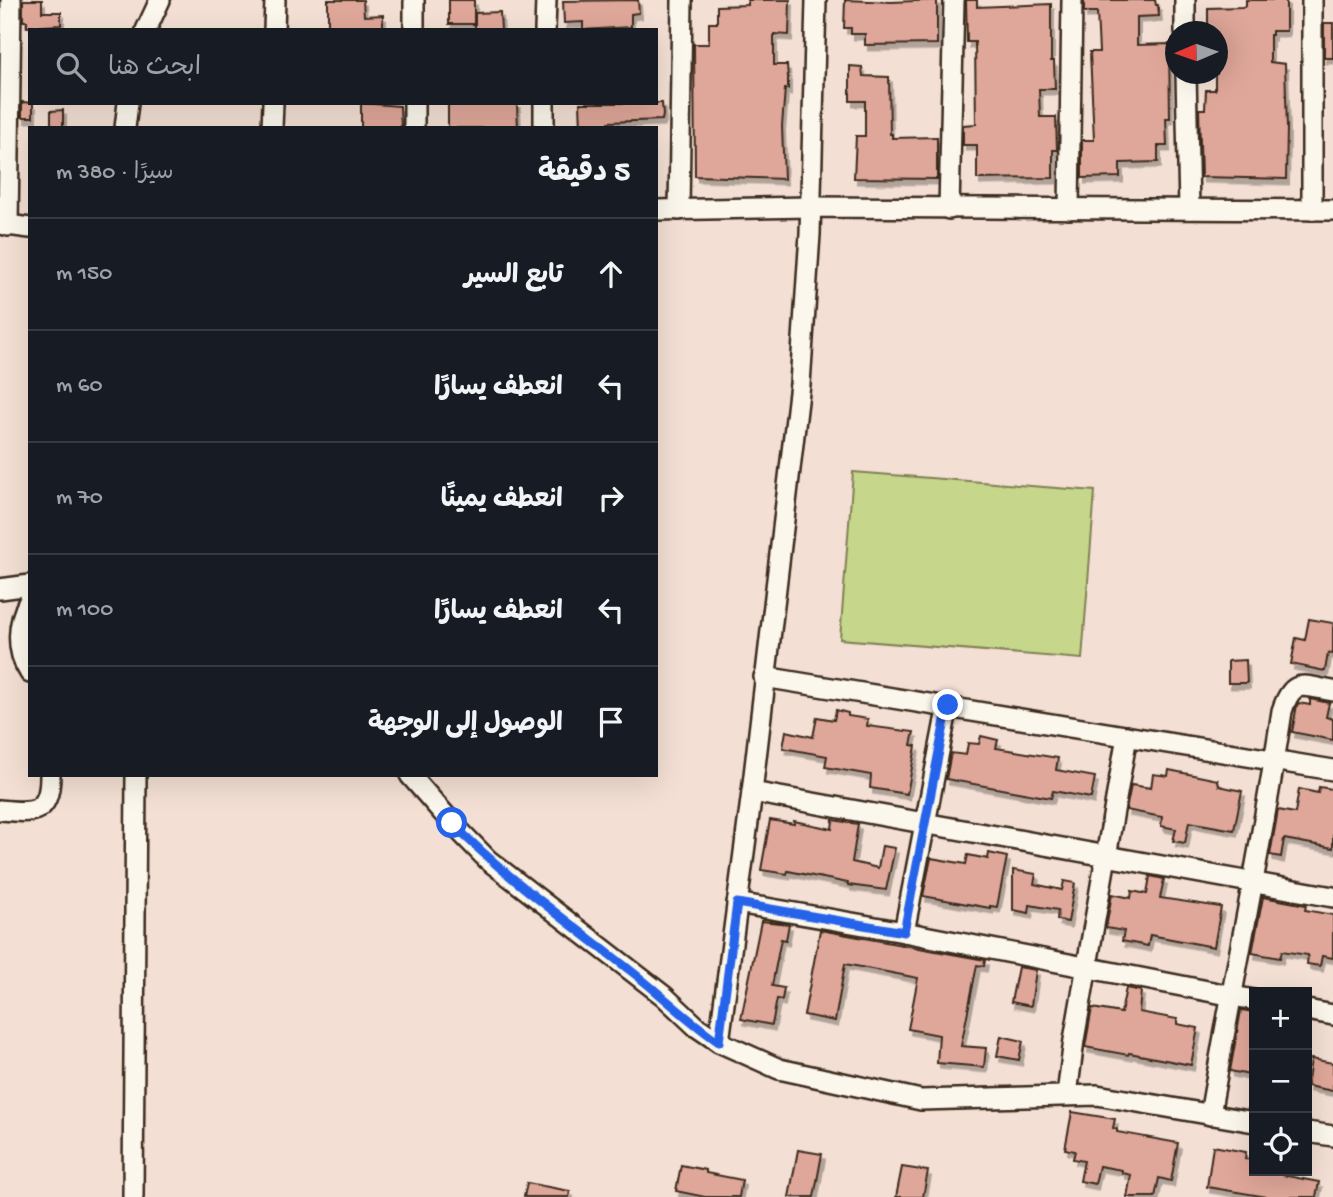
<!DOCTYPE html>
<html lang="ar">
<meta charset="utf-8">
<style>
:root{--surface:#171b24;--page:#20242c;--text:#f1f3f6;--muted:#9ea1a6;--line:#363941}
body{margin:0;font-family:"Gochi Hand","Playpen Sans Arabic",sans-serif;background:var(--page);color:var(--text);direction:rtl}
.controls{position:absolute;right:21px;bottom:21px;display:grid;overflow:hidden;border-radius:0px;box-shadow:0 7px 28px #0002}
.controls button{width:63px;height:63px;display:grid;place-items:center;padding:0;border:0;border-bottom:2px solid var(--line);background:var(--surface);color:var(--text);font:35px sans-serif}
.compass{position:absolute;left:1165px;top:21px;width:63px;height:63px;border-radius:50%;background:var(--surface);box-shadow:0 7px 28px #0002;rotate:268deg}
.stop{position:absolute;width:21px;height:21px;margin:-16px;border:5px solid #2563eb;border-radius:50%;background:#fff}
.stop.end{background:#2563eb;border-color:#fff;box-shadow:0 2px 7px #0008}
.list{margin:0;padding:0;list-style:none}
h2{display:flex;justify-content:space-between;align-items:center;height:91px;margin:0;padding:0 28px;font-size:30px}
h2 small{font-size:23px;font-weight:400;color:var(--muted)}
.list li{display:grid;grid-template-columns:46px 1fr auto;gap:21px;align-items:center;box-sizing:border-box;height:112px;padding:0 28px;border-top:2px solid var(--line)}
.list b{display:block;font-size:26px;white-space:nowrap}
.list em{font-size:23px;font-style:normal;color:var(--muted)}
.icon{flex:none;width:38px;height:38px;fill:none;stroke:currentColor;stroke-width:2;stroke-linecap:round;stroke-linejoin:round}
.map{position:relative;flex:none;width:1333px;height:1197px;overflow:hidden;direction:ltr}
.search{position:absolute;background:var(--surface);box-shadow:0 7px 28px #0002;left:28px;top:28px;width:630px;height:77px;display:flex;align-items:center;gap:18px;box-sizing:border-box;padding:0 24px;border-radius:0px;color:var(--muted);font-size:26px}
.panel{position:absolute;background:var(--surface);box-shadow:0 7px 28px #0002;left:28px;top:126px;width:630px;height:651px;border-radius:0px;direction:rtl}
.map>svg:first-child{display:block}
</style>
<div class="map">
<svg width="1333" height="1197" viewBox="0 0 1333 1197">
<defs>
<filter id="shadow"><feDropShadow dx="3" dy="5.5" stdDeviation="0" flood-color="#0004"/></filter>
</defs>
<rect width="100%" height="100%" fill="#f3dfd3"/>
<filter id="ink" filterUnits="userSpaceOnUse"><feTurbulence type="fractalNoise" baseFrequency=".0143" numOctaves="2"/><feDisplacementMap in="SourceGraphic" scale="14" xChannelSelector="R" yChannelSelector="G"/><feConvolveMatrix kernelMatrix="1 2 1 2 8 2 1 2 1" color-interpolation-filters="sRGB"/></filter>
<g filter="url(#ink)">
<!-- green -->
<polygon fill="#c6d68b" stroke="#808054" stroke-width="2" points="853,472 1095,491 1082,659 840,639"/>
<!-- building -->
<g fill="#dfa799" stroke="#3b2a1e" stroke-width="2" filter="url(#shadow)">
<polygon points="23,0 42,0 42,12 61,12 61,25 27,27 27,21 23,21"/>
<polygon points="328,0 363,0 364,16 383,15 383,30 328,30"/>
<rect x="449" y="0" width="25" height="24"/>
<polygon points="638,0 639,13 631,14 631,27 583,30 583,22 564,23 563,1"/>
<polygon points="748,0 790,0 789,35 774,34 774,65 787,65 788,77 788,89 785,89 782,126 784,179 695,176 694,44 709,44 709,23 717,23 717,6 748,5"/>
<polygon points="845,0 892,2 937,0 937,44 865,45 865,34 851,34 851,28 844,28"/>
<polygon points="966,0 977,0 977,7 1051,4 1051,61 1054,61 1055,89 1039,89 1040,117 1056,117 1057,150 1053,150 1053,178 977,179 977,145 963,145 963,125 976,124 975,42 967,42"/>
<polygon points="1084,0 1155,0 1156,5 1158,5 1159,16 1137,17 1137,45 1169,44 1170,118 1166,118 1167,146 1158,146 1158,162 1120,163 1120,177 1082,178 1082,140 1094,140 1090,52 1099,52 1097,12 1084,12"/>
<polygon points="1246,0 1286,0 1286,31 1272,31 1272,35 1270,35 1270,62 1285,64 1287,128 1286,179 1201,177 1199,109 1205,109 1206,90 1215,90 1215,74 1217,74 1217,32 1208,32 1208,8 1242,7 1246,6"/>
<polygon points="500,12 501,30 475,30 475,13"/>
<rect x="1324" y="23" width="9" height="35"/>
<polygon points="850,66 862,67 863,76 889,77 890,134 892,134 892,138 937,137 937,179 854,178 856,136 865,136 865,101 850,101"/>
<polygon points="22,102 33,103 33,117 22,117"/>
<polygon points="361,103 400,106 401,128 361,128"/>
<polygon points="478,103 517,103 518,128 448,128 448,104"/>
<polygon points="580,103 662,103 663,115 662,120 609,122 609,128 581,128"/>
<polygon points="63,110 63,128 51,128 51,111"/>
<polygon points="1309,619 1333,623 1333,654 1328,653 1325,671 1291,664 1296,638 1305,640"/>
<polygon points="1246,660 1247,683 1228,683 1228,661"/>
<polygon points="1310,699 1329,703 1326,717 1333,719 1333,740 1292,732 1297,705 1299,703 1310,705"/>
<polygon points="836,710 848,713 848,716 868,719 867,726 914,732 911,745 916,746 907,794 870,788 871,775 825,767 827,756 783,748 786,731 813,737 817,717 834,720"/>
<polygon points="981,736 998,740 996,748 1058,758 1056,770 1095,777 1091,798 1053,791 1051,798 946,779 951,753 966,755 968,743 979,744"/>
<polygon points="1169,770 1218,780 1219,786 1242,791 1234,830 1189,822 1185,843 1173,841 1176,829 1161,826 1162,817 1126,810 1131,785 1151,788 1153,774 1168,776"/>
<polygon points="1319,787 1333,789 1333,848 1284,839 1281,857 1270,855 1278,810 1295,813 1299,789 1318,793"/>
<polygon points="770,820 794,824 794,821 832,829 833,820 858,824 852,862 878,868 882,846 895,848 886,890 848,885 848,883 788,871 787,874 761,870"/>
<polygon points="989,853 1007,857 997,907 990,906 990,908 923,896 931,858 966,864 968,855 988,859"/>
<polygon points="1013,870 1036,874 1034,884 1062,890 1064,881 1075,883 1068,922 1057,920 1058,910 1030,905 1029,913 1013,910"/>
<polygon points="1150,876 1164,879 1160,898 1221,907 1214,947 1150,935 1148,946 1122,941 1124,931 1106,928 1112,894 1131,898 1132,891 1147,894"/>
<polygon points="1263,897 1306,905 1305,910 1333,915 1333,958 1322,956 1320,966 1307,964 1308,955 1282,951 1280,958 1252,953"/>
<polygon points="761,921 789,924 786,940 781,939 772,986 784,988 782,1000 777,999 772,1025 741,1019"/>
<polygon points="820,930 985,960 984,966 977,965 961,1046 986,1048 984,1067 937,1063 939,1035 908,1029 918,978 845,964 835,1021 804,1015"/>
<polygon points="1018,967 1036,970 1031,1006 1011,1002"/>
<polygon points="1126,988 1141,991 1139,1012 1177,1019 1177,1024 1198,1028 1191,1065 1129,1053 1128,1055 1085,1047 1092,1008 1121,1013"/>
<polygon points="1241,1010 1254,1012 1254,1076 1230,1071"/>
<polygon points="1001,1036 1023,1041 1019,1060 997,1056"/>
<polygon points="1311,1059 1333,1063 1333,1091 1307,1086"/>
<polygon points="1072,1112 1115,1119 1113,1128 1117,1129 1117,1132 1178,1143 1171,1181 1159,1178 1155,1197 1127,1197 1131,1175 1122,1173 1122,1170 1099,1166 1095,1184 1080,1181 1084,1161 1073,1159 1075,1151 1065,1149"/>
<polygon points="1213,1146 1246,1152 1245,1159 1254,1160 1254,1171 1283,1171 1282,1175 1319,1182 1316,1197 1267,1197 1207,1187"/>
<polygon points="798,1150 822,1154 814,1197 789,1197"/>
<polygon points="681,1165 706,1170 706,1173 742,1180 739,1197 705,1197 676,1191"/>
<polygon points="902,1167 928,1171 923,1197 896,1197"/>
<polygon points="527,1183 570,1191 569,1197 524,1197"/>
</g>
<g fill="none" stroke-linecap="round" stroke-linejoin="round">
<!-- minor casing -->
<g stroke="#3b2a1e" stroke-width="24">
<g id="minor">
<polyline points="414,0 414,30"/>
<polyline points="1185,0 1185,32"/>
<polyline points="146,30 160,0"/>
<polyline points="274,30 275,0"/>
<polyline points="545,30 546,0"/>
<polyline points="1186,74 1189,209"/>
<polyline points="414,103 414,128"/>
<polyline points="125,128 128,103"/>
<polyline points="272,128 273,103"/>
<polyline points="544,128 544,103"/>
<polyline points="949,209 954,0"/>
<polyline points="1069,209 1072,0"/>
<polyline points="656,210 811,207 1333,210"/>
<polyline points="679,210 682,0"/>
<polyline points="1312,210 1312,0"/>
<polyline points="0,224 30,228"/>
<polyline points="8,226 11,0"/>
<polyline points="0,589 30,585"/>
<path d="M30,599c-13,24 -15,51 0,74"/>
<polyline points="764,677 1333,770"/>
<polyline points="410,775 452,823 488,860 664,996 697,1027 719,1042 779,1069 921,1100 1097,1095 1254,1122"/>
<polyline points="752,792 1333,897"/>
<path d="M0,810c33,3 50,5 50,-35"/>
<polyline points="737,903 904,932 1254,1000"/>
<polyline points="904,932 948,705"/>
<polyline points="1307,1010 1333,1015"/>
<polyline points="719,1042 752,792 800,384 810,234 816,0"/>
<polyline points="1067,1095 1074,1040 1127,736"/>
<path d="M1210,1115c23,-135 52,-269 72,-404 11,-34 21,-25 51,-20"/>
<polyline points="1307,1132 1333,1136"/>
<polyline points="133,1197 136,775"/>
</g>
</g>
<!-- minor -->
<use href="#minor" stroke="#fbf7ec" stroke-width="19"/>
</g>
</g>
<g fill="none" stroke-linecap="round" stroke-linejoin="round" filter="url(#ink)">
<!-- route -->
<path stroke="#2563eb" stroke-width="9" d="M452,823c54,55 118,100 179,148 30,23 57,50 88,71l18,-139 167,29 44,-227"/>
</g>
</svg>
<div class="controls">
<button>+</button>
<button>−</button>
<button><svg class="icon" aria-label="locate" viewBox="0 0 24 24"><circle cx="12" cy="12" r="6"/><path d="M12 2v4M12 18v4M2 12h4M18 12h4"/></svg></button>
</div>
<svg class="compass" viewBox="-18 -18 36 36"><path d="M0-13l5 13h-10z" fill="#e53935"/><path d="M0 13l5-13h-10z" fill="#9ea1a6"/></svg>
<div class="stop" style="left:452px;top:823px"></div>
<div class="stop end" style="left:948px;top:705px"></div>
<div class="search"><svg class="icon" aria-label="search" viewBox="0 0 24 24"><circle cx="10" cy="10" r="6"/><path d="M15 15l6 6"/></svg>ابحث هنا</div>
<section class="panel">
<h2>5 دقيقة<small>سيرًا · 380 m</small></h2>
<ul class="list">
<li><svg class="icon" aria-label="ahead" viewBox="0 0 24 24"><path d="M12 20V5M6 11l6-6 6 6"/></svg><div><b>تابع السير</b></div><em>150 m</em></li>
<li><svg class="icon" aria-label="left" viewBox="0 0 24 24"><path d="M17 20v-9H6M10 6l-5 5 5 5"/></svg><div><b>انعطف يسارًا</b></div><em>60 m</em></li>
<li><svg class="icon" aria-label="right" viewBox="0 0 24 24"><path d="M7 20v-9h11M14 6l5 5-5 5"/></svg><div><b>انعطف يمينًا</b></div><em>70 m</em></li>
<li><svg class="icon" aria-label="left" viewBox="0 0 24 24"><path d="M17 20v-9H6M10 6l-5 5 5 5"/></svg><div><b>انعطف يسارًا</b></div><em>100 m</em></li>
<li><svg class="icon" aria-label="arrive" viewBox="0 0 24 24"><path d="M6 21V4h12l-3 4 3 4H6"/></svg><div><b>الوصول إلى الوجهة</b></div></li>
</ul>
</section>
</div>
